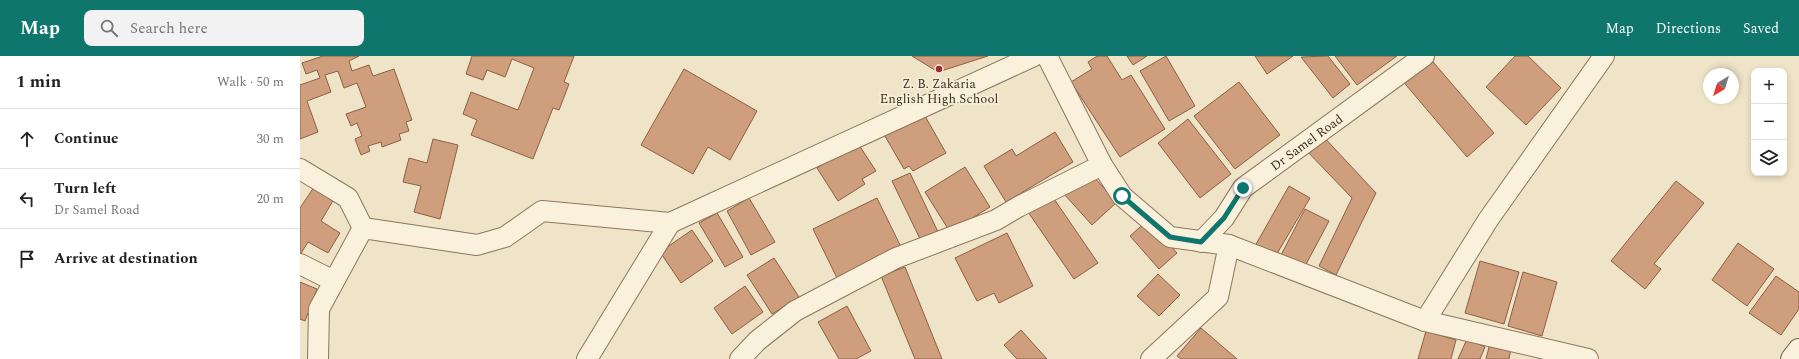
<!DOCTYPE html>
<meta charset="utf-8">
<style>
:root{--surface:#fff;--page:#f2f2f2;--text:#222;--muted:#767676;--line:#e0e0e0;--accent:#0f766e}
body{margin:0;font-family:Spectral,serif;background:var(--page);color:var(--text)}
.controls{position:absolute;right:12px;top:12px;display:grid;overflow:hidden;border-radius:8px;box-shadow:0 2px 6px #0003}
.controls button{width:36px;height:36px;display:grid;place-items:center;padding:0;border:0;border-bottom:1px solid var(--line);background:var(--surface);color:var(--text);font:20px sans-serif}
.compass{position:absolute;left:1403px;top:12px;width:36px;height:36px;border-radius:50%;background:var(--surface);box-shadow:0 2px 6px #0003;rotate:218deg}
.stop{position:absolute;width:12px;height:12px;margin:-9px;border:3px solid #0f766e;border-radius:50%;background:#fff}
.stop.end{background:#0f766e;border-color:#fff;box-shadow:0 1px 4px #0008}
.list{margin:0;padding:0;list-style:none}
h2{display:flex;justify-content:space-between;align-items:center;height:52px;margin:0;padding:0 16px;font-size:17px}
h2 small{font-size:13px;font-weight:400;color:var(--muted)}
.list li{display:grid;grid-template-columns:26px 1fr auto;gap:12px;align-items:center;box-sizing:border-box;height:60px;padding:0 16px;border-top:1px solid var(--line)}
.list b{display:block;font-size:15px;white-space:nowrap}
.list p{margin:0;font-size:13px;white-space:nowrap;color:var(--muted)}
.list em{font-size:13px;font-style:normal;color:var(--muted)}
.icon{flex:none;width:22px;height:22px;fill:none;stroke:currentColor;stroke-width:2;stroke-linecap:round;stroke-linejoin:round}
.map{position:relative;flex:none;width:1499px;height:303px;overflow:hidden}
header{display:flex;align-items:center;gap:24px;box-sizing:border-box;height:56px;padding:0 20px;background:var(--accent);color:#fff}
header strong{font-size:19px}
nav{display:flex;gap:22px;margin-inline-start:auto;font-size:14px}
.search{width:280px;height:36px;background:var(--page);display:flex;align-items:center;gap:10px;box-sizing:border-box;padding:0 14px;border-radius:8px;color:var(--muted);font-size:15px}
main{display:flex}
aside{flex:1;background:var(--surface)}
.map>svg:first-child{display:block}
</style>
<header>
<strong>Map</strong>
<div class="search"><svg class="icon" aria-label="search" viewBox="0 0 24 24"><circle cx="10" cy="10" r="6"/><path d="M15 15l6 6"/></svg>Search here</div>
<nav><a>Map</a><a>Directions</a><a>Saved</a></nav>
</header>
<main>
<aside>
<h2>1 min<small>Walk · 50 m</small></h2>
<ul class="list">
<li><svg class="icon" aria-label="ahead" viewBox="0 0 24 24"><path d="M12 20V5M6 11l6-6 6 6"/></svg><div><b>Continue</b></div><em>30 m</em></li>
<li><svg class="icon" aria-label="left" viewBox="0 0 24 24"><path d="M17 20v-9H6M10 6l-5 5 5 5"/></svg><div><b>Turn left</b><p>Dr Samel Road</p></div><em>20 m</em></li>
<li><svg class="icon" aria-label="arrive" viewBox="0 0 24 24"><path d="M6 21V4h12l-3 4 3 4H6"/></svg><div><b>Arrive at destination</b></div></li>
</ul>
</aside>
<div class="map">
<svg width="1499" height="303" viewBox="0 0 1499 303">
<rect width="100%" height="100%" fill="#f0e4c8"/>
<!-- building -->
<g fill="#cf9f7d" stroke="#8d5f41">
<polygon points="23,0 59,0 49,5 52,15 69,9 73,20 94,13 112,64 106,66 109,75 99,78 101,84 82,91 81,86 68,90 70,95 61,99 55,83 62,80 57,67 51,70 46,58 66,51 57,27 44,32 38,15 25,19 31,36 7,45 18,76 0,83 0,29 20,22 17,14 6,18 2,7"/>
<polygon points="172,0 274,0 264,26 269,28 259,54 253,52 233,103 171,79 177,64 163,58 171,36 218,54 234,12 212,3 205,21 187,14 183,24 166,18"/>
<polygon points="612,0 688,0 638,16"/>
<polygon points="797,0 807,0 822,24 831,19 865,73 820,101 771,26 792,13 788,6"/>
<polygon points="827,0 847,0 833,9"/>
<polygon points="866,0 895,50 869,65 840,15"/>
<polygon points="955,0 993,0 967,18"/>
<polygon points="1028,0 1050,28 1033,42 1001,1"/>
<polygon points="1035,0 1097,0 1057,29"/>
<polygon points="1128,0 1194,77 1167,101 1101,23"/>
<polygon points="1215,0 1228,0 1261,32 1226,69 1186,31"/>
<polygon points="384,13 457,55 430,104 408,91 393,118 341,89"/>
<polygon points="939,26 980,79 935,113 894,60"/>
<polygon points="621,53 646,97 613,115 609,110 604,113 582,75"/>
<polygon points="888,63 931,118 900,142 858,87"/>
<polygon points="755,76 773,106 706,146 684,110 712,93 716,100"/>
<polygon points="1020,77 1076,137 1036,219 1019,210 1052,142 1004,92"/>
<polygon points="133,83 158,89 140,163 114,156 121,130 103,126 109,102 127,107"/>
<polygon points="557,86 576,115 562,123 565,128 538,145 517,112"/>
<polygon points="665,111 690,151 650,176 625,136"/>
<polygon points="789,116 817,146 792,169 764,138"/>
<polygon points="610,117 639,178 622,187 592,125"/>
<polygon points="1376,125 1404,147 1354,208 1361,213 1345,233 1311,205"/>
<polygon points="989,130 1010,142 975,201 955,190"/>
<polygon points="14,131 34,143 21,165 40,177 28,197 8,186 0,199 0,152"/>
<polygon points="752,140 798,207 774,223 728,156"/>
<polygon points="449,142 475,186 451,199 427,155"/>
<polygon points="577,142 601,191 537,222 513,173"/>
<polygon points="1005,153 1029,165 1003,214 980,201"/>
<polygon points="417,157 443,201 425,211 399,167"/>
<polygon points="848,164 877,197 859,213 830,180"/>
<polygon points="392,174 413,205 381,227 360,196"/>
<polygon points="707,177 733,230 699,247 694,237 677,245 655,202"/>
<polygon points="1438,187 1474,213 1447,250 1412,224"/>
<polygon points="474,202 499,241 472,258 447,219"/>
<polygon points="1180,205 1219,216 1204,268 1165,257"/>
<polygon points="605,211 642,303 615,303 581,220"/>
<polygon points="1223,216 1257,226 1242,280 1208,270"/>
<polygon points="858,218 880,239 859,260 837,240"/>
<polygon points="1476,220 1499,236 1499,253 1481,279 1449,257"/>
<polygon points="0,226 17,233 5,265 0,263"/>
<polygon points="445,230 463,256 432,278 414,252"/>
<polygon points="547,250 571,295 556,303 539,303 518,266"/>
<polygon points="901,272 937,303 881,303 877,300"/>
<polygon points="721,274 747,303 717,303 704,289"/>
<polygon points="1126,275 1156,284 1151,303 1118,303"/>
<polygon points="1167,283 1185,291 1180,303 1158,303"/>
<polygon points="1190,287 1211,293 1209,303 1186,303"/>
</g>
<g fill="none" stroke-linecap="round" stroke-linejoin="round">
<!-- minor casing -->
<g stroke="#8d765c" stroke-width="22">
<g id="minor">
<polyline points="747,0 802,109 822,140 870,181 929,189 1125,265 1288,303"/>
<polyline points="0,113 48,142 63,172"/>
<path id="s1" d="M901,186l23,-24 19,-30 181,-132"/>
<polyline points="0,208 34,225"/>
<polyline points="1125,265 1188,164 1304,0"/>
<polyline points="18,303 19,253 63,172 177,189 205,181 242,155 370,167 734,0"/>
<polyline points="287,303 370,167"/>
<polyline points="440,303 457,285 495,255 596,202 696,164 718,151 802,109"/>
<polyline points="851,303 918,241 929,189"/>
</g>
</g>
<!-- secondary casing -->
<g stroke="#6f573f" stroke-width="24">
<polyline id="secondary" points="1492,303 1499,294"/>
</g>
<!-- minor -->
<use href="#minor" stroke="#faf1dc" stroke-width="20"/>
<!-- secondary -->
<use href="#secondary" stroke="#faf1dc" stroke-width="22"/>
</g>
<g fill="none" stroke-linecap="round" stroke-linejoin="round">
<!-- route -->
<polyline stroke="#0f766e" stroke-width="5" points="822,140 870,181 901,186 924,162 943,132"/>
</g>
<!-- markers -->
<circle fill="#9e2a2b" stroke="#f7eed8" stroke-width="1.5" cx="639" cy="13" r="4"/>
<g text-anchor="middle" stroke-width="3.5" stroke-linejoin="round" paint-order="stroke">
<!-- poi labels -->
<g font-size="13" fill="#3d2e20" stroke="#f7eed8">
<text x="639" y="32">Z. B. Zakaria<tspan x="639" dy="15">English High School</tspan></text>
</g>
<!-- street labels -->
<g font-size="13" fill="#3d2e20" stroke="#f7eed8">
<text dy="5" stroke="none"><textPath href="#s1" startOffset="147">Dr Samel Road</textPath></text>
</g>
</g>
</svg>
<div class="controls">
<button>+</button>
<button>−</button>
<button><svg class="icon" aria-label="layers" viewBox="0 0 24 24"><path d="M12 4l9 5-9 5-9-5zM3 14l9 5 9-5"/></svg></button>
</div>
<svg class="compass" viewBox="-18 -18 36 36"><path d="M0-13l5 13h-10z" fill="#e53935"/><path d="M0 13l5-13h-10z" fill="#767676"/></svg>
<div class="stop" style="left:822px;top:140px"></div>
<div class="stop end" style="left:943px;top:132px"></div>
</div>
</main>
